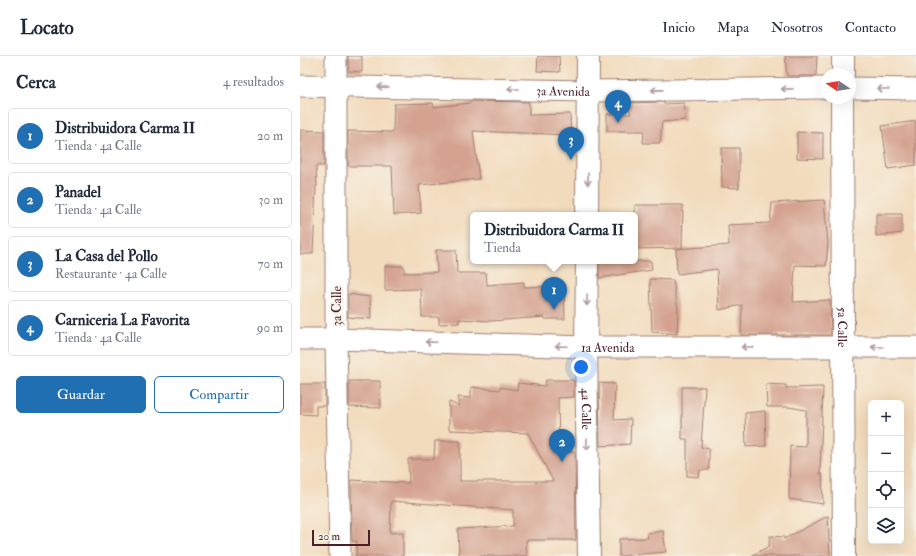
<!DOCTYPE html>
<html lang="es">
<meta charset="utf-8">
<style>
:root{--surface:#fff;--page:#f2f2f3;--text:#1f2937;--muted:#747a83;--line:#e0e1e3;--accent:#1f6fb2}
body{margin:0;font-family:"IM FELL Double Pica",serif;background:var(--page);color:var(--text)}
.controls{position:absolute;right:12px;bottom:12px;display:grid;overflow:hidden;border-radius:6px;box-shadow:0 4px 16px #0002}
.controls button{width:36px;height:36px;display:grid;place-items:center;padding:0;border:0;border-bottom:1px solid var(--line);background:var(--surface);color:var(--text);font:20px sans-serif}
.compass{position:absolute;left:520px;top:12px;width:36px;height:36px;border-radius:50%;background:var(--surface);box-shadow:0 4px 16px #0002;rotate:282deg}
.scale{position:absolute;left:12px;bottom:10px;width:58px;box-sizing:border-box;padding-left:4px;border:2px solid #4a1f2b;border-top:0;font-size:11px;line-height:14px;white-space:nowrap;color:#4a1f2b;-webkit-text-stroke:3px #f7f3e8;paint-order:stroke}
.you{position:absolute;left:281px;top:311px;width:14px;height:14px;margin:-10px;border:3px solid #fff;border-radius:50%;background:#1a73e8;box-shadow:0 0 0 6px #1a73e833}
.badge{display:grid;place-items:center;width:26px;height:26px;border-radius:50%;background:var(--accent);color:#fff;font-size:13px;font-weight:700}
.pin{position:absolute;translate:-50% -33px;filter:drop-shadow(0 1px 2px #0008)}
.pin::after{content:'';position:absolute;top:21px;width:14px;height:12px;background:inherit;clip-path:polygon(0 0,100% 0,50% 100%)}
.popup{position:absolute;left:170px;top:156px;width:168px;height:52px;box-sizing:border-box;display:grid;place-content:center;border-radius:6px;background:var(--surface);filter:drop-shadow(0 1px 3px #0005);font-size:13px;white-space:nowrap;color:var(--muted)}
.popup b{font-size:15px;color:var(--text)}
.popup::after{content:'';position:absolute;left:50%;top:100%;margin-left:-8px;border:8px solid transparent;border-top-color:var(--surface)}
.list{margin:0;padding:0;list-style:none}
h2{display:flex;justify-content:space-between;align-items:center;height:52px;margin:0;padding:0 16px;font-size:17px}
h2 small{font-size:13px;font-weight:400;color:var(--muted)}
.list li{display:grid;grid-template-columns:26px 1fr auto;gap:12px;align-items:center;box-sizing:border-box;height:56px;margin:0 8px 8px;padding:0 8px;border:1px solid var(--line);border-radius:6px}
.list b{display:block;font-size:15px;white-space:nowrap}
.list p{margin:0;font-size:13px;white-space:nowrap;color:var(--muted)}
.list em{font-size:13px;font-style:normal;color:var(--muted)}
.actions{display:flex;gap:8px;padding:12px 16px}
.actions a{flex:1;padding:9px 0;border:1px solid var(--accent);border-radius:6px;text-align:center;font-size:14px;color:var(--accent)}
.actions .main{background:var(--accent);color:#fff}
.icon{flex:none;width:22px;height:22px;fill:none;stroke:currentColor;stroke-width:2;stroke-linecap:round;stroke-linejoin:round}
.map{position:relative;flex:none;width:616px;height:500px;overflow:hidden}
header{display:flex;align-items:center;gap:24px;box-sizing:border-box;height:56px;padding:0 20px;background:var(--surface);border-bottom:1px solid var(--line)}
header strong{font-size:19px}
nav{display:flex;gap:22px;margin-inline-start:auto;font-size:14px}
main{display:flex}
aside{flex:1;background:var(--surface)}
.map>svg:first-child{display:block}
</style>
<header>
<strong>Locato</strong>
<nav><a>Inicio</a><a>Mapa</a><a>Nosotros</a><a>Contacto</a></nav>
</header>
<main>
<aside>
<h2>Cerca<small>4 resultados</small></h2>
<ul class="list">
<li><span class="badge">1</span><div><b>Distribuidora Carma II</b><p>Tienda · 4a Calle</p></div><em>20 m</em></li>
<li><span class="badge">2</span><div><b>Panadel</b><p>Tienda · 4a Calle</p></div><em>30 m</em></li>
<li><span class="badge">3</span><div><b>La Casa del Pollo</b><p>Restaurante · 4a Calle</p></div><em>70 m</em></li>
<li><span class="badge">4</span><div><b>Carniceria La Favorita</b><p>Tienda · 4a Calle</p></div><em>90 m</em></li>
</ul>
<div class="actions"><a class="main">Guardar</a><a>Compartir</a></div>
</aside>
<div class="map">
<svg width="616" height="500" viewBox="0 0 616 500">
<rect width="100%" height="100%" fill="#f7f3e8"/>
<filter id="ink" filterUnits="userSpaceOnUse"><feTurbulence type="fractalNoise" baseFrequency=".025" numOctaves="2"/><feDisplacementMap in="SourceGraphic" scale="8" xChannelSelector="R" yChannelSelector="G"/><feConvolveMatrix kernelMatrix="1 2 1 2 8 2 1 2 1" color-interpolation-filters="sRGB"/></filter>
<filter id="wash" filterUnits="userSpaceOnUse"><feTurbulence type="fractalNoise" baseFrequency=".012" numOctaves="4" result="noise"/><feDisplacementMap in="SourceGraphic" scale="16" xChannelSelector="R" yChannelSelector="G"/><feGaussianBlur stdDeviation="0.9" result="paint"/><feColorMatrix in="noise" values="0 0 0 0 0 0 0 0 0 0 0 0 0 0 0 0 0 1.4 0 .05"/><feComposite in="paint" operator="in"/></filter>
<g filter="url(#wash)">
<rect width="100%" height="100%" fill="#f2dbbc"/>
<g id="blocks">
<!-- building -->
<g fill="#d4a28f">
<polygon points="48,0 62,0 62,16 48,15"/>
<polygon points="238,0 259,0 260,16 237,15"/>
<polygon points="485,0 517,0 516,20 487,20"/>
<polygon points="170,45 229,46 229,59 270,58 271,79 173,75 179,123 119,129 121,157 94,159 92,110 48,110 48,75 93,76 94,48 133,47 134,51 170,47"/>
<polygon points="364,46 364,48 384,47 385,64 362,66 360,87 343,87 344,75 307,75 307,58 331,58 327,47"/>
<polygon points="616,65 616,109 588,113 582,70"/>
<polygon points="0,74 24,75 24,110 16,110 17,130 16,130 13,198 0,198"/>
<polygon points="497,76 523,77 523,103 497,102"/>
<polygon points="421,92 439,92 439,132 422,131"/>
<polygon points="524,144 528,187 526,210 495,209 493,246 530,244 531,279 441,279 442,249 419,254 417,213 377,218 376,193 429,189 428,169 470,167 472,147"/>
<polygon points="335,149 383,149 382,192 335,193"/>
<polygon points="576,158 602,158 602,177 576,180"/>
<polygon points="136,194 156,194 157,217 186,217 187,229 224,226 224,231 264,230 265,263 245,263 244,261 191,265 159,263 159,267 139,268 139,261 122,261 121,233 85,234 85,210 104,210 104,217 137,216"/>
<polygon points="299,205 351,205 352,214 299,222"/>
<polygon points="350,223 373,224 378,254 377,278 352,276"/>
<polygon points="48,238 70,241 71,263 48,261"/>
<polygon points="246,324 273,324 273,326 274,326 274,341 258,342 259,395 275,396 276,484 226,484 227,500 159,500 158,473 213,470 213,454 91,445 90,477 103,476 103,500 56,500 57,485 52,485 51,424 109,427 108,403 134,403 135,385 160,385 160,425 253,425 228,377 149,374 149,346 159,350 158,341 171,342 171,331 200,334 200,331 217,334 218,327 245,330"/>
<polygon points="49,325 80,325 81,352 49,351"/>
<polygon points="299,327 315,328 314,364 331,363 330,388 300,390"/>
<polygon points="0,328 25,328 25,350 16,350 16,359 0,358"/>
<polygon points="466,328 486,329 486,332 523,331 520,418 522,418 523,448 489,443 490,390 506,391 506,354 489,351 467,351"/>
<polygon points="382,331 405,331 401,391 409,393 409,414 400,414 399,421 387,420 387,383 382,383"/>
<polygon points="465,355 466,390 446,391 445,357"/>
<polygon points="528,460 530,500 451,500 469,490 470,480 484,481 484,483"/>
<polygon points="363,475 366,496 319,500 319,483 348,482 347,477"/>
</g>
</g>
</g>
<g filter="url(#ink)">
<use href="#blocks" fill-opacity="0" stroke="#9e7d74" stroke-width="1"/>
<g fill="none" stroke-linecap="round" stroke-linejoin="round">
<!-- minor casing -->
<g stroke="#9e7d74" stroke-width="23">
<g id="minor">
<polyline points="36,0 36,283 40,500"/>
<path id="s1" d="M0,30l288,5 238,-3"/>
<polyline points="550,32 616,33"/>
<path id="s2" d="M0,283h36l250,8h330"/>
</g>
</g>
<!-- tertiary casing -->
<g stroke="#9e7d74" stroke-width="24">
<g id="tertiary">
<polyline points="543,18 543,0"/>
<path id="s3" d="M542,42l2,458"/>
<polyline points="287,159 288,0"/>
<path id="s4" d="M287,205l-1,86 3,209"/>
</g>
</g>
<!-- minor -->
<use href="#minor" stroke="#fff" stroke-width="21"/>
<!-- tertiary -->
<use href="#tertiary" stroke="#fff" stroke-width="22"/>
</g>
<!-- one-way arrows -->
<defs><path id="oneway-shaft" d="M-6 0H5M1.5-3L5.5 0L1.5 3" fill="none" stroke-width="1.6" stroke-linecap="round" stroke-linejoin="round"/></defs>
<g stroke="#ae9aa0">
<use href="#oneway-shaft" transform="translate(83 31) rotate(-179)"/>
<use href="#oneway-shaft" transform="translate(213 33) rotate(-179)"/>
<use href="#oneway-shaft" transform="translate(487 33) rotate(179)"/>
<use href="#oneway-shaft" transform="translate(583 33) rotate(-180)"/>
<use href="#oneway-shaft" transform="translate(357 34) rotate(179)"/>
<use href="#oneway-shaft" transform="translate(288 123) rotate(91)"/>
<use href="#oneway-shaft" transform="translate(287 244) rotate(91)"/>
<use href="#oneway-shaft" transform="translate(131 286) rotate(-178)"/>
<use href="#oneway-shaft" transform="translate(261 290) rotate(-178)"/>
<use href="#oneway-shaft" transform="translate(447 291) rotate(-180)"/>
<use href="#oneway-shaft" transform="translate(577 291) rotate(180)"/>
<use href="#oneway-shaft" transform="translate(287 388) rotate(89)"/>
</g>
</g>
<g text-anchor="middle" stroke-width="4" stroke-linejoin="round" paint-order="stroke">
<!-- street labels -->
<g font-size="13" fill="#4a1f2b" stroke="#f7f3e8">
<text dy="5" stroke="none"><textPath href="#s1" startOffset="263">3a Avenida</textPath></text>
<text transform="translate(36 250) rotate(-90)" y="5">3a Calle</text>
<text dy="5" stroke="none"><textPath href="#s3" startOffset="229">5a Calle</textPath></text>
<text dy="5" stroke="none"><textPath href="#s2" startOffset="308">1a Avenida</textPath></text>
<text dy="5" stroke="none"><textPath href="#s4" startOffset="148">4a Calle</textPath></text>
</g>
</g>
</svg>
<div class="controls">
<button>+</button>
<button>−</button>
<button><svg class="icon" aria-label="locate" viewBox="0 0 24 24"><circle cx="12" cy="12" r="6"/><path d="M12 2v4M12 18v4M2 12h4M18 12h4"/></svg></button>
<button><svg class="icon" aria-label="layers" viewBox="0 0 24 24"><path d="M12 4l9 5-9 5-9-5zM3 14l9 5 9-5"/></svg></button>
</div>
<svg class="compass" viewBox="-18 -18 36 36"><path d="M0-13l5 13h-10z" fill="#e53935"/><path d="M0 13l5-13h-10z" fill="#747a83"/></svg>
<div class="scale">20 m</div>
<div class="you"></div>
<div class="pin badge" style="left:254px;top:254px">1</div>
<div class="popup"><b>Distribuidora Carma II</b>Tienda</div>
<div class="pin badge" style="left:262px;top:406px">2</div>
<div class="pin badge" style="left:271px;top:104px">3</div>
<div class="pin badge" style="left:318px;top:67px">4</div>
</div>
</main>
